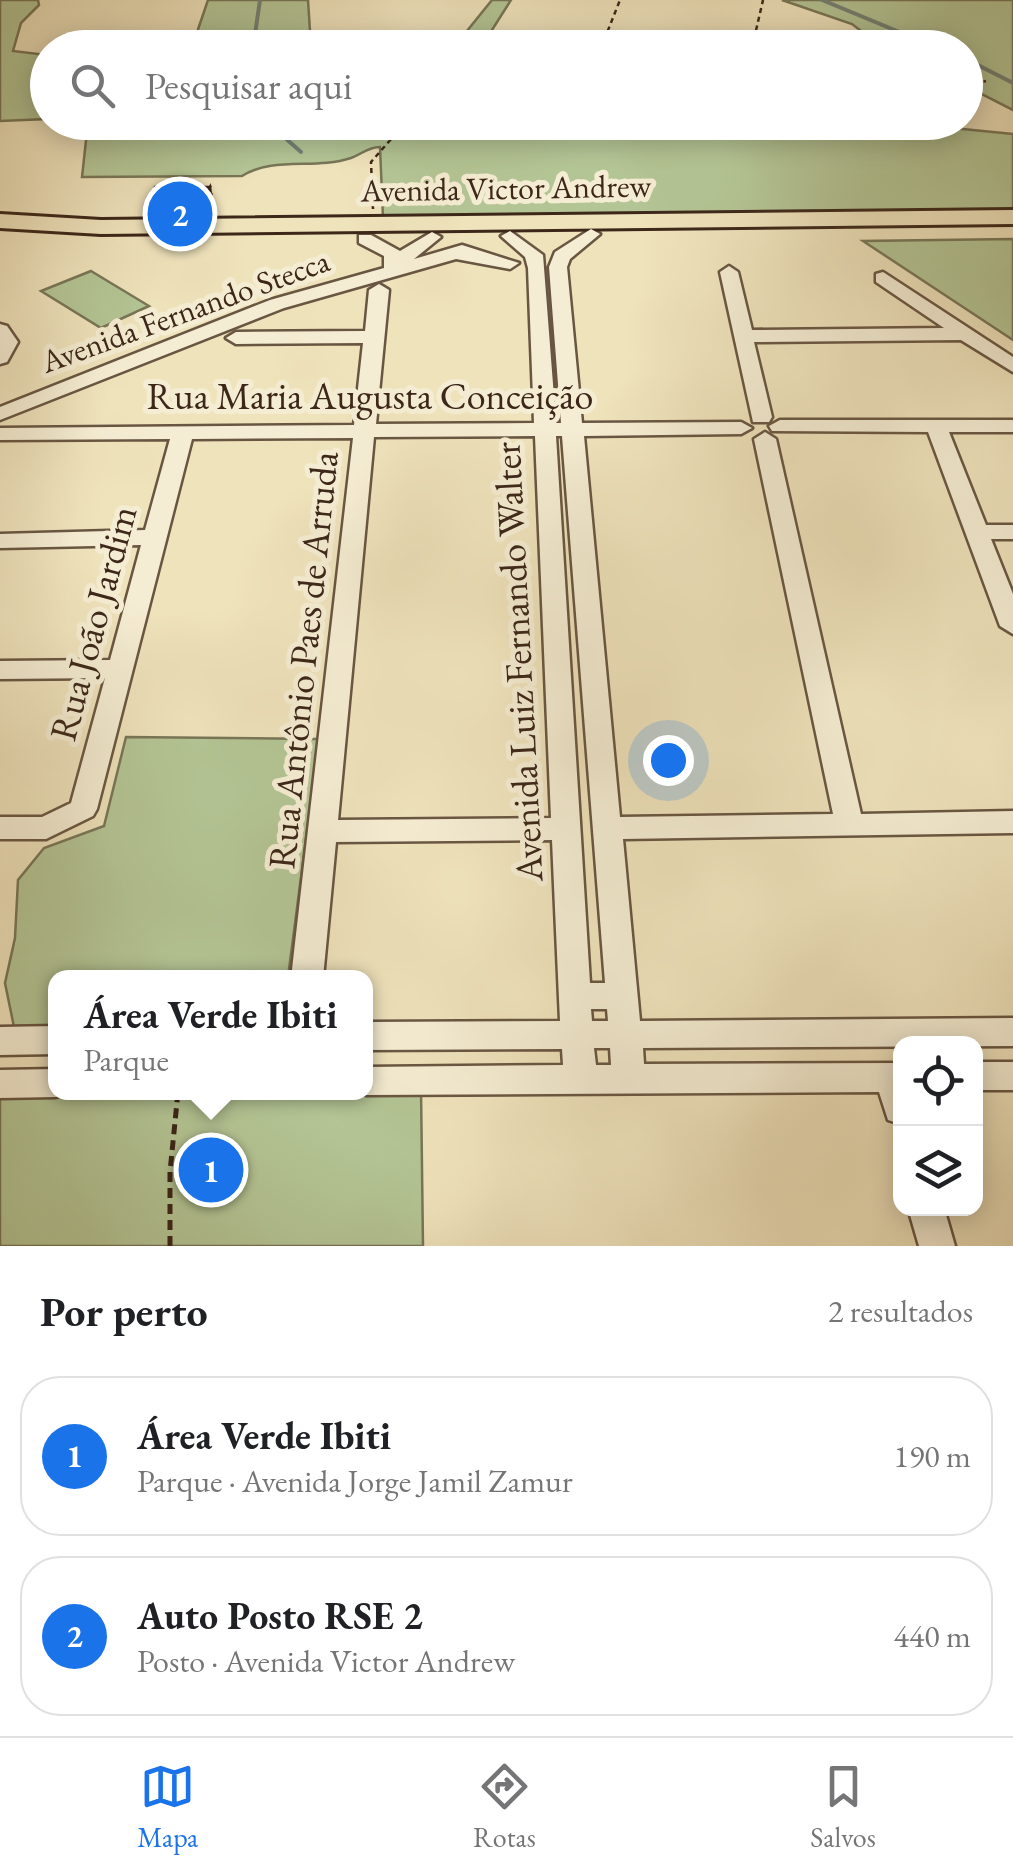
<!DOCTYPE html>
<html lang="pt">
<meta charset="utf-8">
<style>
:root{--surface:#fff;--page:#f6f6f6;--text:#202124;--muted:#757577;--line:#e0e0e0;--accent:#1a73e8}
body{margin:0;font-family:"EB Garamond",serif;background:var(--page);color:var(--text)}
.controls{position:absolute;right:30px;bottom:30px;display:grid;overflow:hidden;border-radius:20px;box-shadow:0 5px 25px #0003}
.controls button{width:90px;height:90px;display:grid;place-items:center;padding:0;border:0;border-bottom:2px solid var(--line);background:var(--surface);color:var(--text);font:50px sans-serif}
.you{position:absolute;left:668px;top:760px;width:35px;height:35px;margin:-25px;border:8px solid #fff;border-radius:50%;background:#1a73e8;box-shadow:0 0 0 15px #1a73e833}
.badge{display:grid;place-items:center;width:65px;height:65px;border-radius:50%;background:var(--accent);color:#fff;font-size:32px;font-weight:700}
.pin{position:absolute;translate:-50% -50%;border:5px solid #fff;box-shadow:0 2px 10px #0006}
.popup{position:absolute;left:48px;top:970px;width:325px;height:130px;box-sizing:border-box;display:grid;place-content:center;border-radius:20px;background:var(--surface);filter:drop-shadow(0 2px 8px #0005);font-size:32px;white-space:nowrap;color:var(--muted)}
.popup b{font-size:38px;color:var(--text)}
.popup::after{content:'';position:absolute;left:50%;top:100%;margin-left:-20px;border:20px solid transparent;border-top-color:var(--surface)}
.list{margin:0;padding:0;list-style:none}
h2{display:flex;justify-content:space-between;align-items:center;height:130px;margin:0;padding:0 40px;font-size:42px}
h2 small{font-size:32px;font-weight:400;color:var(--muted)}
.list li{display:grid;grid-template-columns:65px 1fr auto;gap:30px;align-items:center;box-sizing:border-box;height:160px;margin:0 20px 20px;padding:0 20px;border:2px solid var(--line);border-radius:40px}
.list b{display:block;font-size:38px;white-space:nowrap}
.list p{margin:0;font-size:32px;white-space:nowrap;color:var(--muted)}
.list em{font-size:32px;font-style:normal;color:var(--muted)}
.icon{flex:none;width:55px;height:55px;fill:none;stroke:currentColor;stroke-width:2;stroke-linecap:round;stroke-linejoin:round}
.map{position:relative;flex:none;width:1013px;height:1246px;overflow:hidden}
.search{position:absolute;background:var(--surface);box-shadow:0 5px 25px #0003;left:30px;right:30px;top:30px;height:110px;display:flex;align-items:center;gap:25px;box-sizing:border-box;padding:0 35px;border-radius:55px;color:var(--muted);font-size:38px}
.sheet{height:490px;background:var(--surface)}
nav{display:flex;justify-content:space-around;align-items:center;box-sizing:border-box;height:140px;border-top:2px solid var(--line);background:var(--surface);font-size:28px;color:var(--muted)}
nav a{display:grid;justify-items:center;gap:5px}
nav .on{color:var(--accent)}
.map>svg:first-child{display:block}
</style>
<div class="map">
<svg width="1013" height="1246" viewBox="0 0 1013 1246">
<rect width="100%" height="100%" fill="#efe3bc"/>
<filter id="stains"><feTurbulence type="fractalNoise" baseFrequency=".002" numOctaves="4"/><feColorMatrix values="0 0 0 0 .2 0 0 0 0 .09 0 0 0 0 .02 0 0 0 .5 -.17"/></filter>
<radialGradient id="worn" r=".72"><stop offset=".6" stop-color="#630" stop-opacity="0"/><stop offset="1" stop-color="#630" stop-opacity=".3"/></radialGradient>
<!-- green -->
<g fill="#b4c595" stroke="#787657" stroke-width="2.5">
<polygon points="0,0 38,0 39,5 21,23 13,51 47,55 47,119 0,121"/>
<polygon points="208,0 308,0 311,47 192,47"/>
<polygon points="492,0 511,0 483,44 486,47 454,47"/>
<polygon points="782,0 1013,0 1013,110 966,86 966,48 882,47 852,24"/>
<path d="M88,122h232l6,8 63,-3 4,-5h500l120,12v76l-630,8 -3,-71c-12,0 -18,7 -29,11 -36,12 -77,-2 -109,18l-160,1z"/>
<polygon points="1013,239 1013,340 863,241"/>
<polygon points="91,271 149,306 101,328 41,291"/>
<polygon points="126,737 319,739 288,977 56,978 56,1026 14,1027 5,983 15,938 18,880 44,848 104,826"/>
<polygon points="421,1089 423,1246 0,1246 0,1095"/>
</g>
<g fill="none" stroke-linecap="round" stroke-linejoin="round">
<!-- stream -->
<g stroke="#748275" stroke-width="4">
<polyline points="822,0 938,48"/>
<polyline points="253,48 260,0"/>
<polyline points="966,59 1013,83"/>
<polyline points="267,122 301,152"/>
</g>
<!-- minor casing -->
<g stroke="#695642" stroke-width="5">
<g id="minor">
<path d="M591,229l9,5 -30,25 -3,8 15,156 159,-1 11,6 -11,6 -157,2 36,381 213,-3 -79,-375 11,-7 11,7 85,375 152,-3v22l-390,6 17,182 373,-3v28l-370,2 1,16 256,-1v61l-12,-4 -9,-28 -513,3 -8,-3h8v-25l197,-2 -1,-16 -196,1v-28l194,-1 -8,-181 -216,2 -13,136h-32l62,-540 -161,1 -95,370 -4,7 -47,23h-46v-22h42l29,-14 34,-125 -105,1v-18l110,-1 31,-115 -141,3v-14l145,-4 25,-91 -170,1v-12l354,-3 9,-82 -127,1 -10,-6 10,-6 129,-1 4,-41 10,-6 10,6 -13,134 158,-1 -6,-155 -3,-11 -24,-21 9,-5 33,24 13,168h5l-12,-156 6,-15zM535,436l16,382 -213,2 36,-383zM556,436h6l43,547h-15zM591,1009h16l1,12h-16zM594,1048h16l1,17h-15z"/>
<polygon points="432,232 441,237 414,259 462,245 519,263 510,269 456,259 284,308 0,420 0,407 270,300 384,268 384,256 359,243 359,235 371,235 400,251"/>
<polygon points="729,266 738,272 752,330 944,328 876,282 876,274 883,272 1013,357 1013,372 961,340 754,342 772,417 769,422 753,422 720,272"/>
<polygon points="0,324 7,326 18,342 7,362 0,364"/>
<polygon points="780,420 1013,420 1013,432 949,432 986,525 1013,525 1013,539 991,539 1013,594 1013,634 1000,626 928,432 772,431 769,426"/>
<polygon points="56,1026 56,1054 0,1055 0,1027"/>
<rect x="976" y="1062" width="37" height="28"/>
<polygon points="56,1069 56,1092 68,1093 56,1097 0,1098 0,1070"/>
<polygon points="908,1208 944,1208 955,1246 919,1246"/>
</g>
</g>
<!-- major casing -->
<g stroke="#3c2719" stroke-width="6">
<polygon id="major" points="1013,210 1013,224 101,234 0,228 0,214 101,220"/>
</g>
<!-- path-far1 -->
<g stroke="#3c2719" stroke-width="2.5" stroke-dasharray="5 4" stroke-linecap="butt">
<polyline points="601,48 620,0"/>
<polyline points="752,48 763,0"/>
<polyline points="966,86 986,81"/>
<polyline points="373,209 371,162 406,122"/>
</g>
<!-- path -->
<polyline stroke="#3c2719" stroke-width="5" stroke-dasharray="10 6" stroke-linecap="butt" points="170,1246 170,1172 178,1092"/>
<!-- minor -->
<use href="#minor" fill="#f5edd3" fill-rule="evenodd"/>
<!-- major -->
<use href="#major" fill="#efe3bc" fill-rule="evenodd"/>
</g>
<!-- wall -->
<polygon fill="#bc7d69" stroke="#3c2719" stroke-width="2.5" points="211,195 200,215 150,216 149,207"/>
<!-- shaded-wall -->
<polygon fill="#965" stroke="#3c2719" stroke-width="2.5" points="210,187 211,195 200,215 199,207"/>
<!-- building -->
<polygon fill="#db917a" stroke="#3c2719" stroke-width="2.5" points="155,187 210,187 199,207 149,207"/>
<g text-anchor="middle" stroke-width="10" stroke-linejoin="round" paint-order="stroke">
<!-- far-street labels -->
<g font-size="32" fill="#3c2719" stroke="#f5edd3">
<text transform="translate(506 188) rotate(-1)" y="11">Avenida Victor Andrew</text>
<text transform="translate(185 311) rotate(-20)" y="11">Avenida Fernando Stecca</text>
</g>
<!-- street labels -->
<g font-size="38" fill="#3c2719" stroke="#f5edd3">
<text x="370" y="409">Rua Maria Augusta Conceição</text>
<text transform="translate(93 623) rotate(-75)" y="13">Rua João Jardim</text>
<text transform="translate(303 660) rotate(-84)" y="13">Rua Antônio Paes de Arruda</text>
<text transform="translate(518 662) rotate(-93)" y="13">Avenida Luiz Fernando Walter</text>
</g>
</g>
<rect width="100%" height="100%" filter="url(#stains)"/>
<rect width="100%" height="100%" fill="url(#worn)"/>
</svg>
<div class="controls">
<button><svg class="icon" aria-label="locate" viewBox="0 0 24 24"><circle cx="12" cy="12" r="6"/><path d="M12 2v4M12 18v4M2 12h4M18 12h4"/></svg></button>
<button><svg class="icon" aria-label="layers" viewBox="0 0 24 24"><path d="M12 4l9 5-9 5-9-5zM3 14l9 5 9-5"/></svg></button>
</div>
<div class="you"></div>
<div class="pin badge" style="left:211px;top:1170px">1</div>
<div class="popup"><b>Área Verde Ibiti</b>Parque</div>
<div class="pin badge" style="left:180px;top:214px">2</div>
<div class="search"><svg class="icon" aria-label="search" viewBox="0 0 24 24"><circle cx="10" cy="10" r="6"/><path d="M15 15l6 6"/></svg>Pesquisar aqui</div>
</div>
<section class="sheet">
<h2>Por perto<small>2 resultados</small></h2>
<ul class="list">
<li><span class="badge">1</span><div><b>Área Verde Ibiti</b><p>Parque · Avenida Jorge Jamil Zamur</p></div><em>190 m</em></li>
<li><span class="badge">2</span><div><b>Auto Posto RSE 2</b><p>Posto · Avenida Victor Andrew</p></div><em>440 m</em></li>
</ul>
</section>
<nav>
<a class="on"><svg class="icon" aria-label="map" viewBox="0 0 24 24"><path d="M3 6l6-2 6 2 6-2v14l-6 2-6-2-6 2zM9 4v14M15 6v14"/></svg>Mapa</a>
<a><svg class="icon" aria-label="directions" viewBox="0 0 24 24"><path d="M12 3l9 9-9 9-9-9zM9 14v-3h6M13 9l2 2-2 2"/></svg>Rotas</a>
<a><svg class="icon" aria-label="saved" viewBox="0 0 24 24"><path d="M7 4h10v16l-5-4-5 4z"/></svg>Salvos</a>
</nav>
